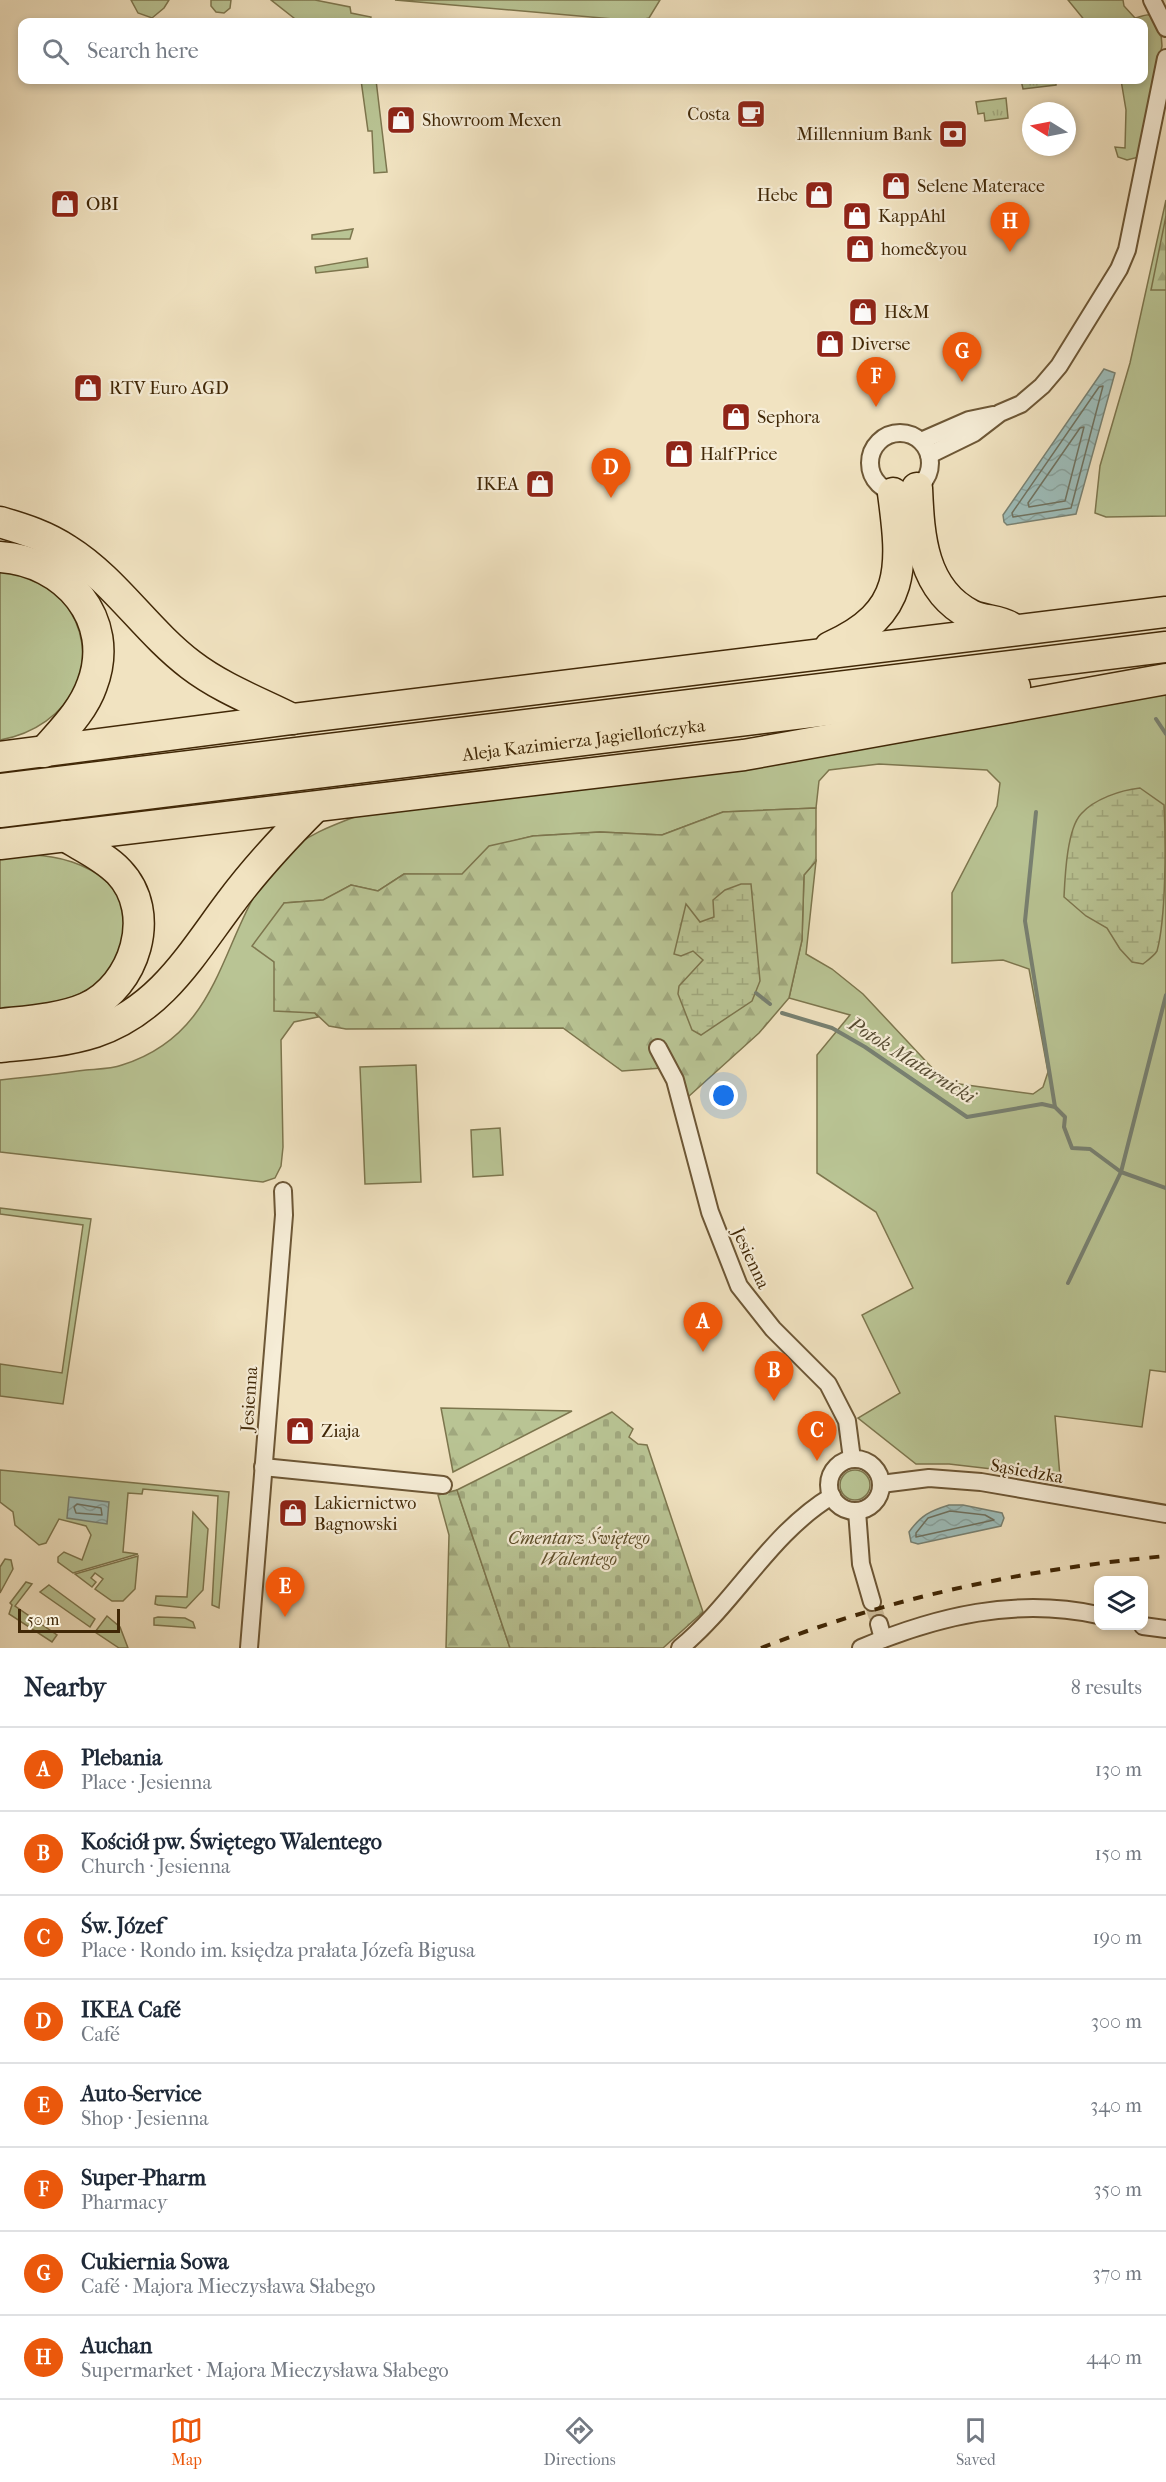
<!DOCTYPE html>
<meta charset="utf-8">
<style>
:root{--surface:#fff;--page:#f2f2f3;--text:#1f2937;--muted:#747a83;--line:#e0e1e3;--accent:#ea580c}
body{margin:0;font-family:"IM FELL French Canon",serif;background:var(--page);color:var(--text)}
.controls{position:absolute;right:18px;bottom:18px;display:grid;overflow:hidden;border-radius:12px;box-shadow:0 3px 9px #0003}
.controls button{width:54px;height:54px;display:grid;place-items:center;padding:0;border:0;border-bottom:2px solid var(--line);background:var(--surface);color:var(--text);font:30px sans-serif}
.compass{position:absolute;left:1022px;top:102px;width:54px;height:54px;border-radius:50%;background:var(--surface);box-shadow:0 3px 9px #0003;rotate:280deg}
.scale{position:absolute;left:18px;bottom:15px;width:102px;box-sizing:border-box;padding-left:6px;border:3px solid #412807;border-top:0;font-size:16px;line-height:21px;white-space:nowrap;color:#412807;-webkit-text-stroke:4px #f6edd7;paint-order:stroke}
.you{position:absolute;left:724px;top:1096px;width:21px;height:21px;margin:-15px;border:4px solid #fff;border-radius:50%;background:#1a73e8;box-shadow:0 0 0 9px #1a73e833}
.badge{display:grid;place-items:center;width:39px;height:39px;border-radius:50%;background:var(--accent);color:#fff;font-size:20px;font-weight:700}
.pin{position:absolute;translate:-50% -50px;filter:drop-shadow(0 2px 3px #0008)}
.pin::after{content:'';position:absolute;top:32px;width:21px;height:18px;background:inherit;clip-path:polygon(0 0,100% 0,50% 100%)}
.list{margin:0;padding:0;list-style:none}
h2{display:flex;justify-content:space-between;align-items:center;height:78px;margin:0;padding:0 24px;font-size:26px}
h2 small{font-size:20px;font-weight:400;color:var(--muted)}
.list li{display:grid;grid-template-columns:39px 1fr auto;gap:18px;align-items:center;box-sizing:border-box;height:84px;padding:0 24px;border-top:2px solid var(--line)}
.list b{display:block;font-size:22px;white-space:nowrap}
.list p{margin:0;font-size:20px;white-space:nowrap;color:var(--muted)}
.list em{font-size:20px;font-style:normal;color:var(--muted)}
.icon{flex:none;width:33px;height:33px;fill:none;stroke:currentColor;stroke-width:2;stroke-linecap:round;stroke-linejoin:round}
.map{position:relative;flex:none;width:1166px;height:1648px;overflow:hidden}
.search{position:absolute;background:var(--surface);box-shadow:0 3px 9px #0003;left:18px;right:18px;top:18px;height:66px;display:flex;align-items:center;gap:15px;box-sizing:border-box;padding:0 21px;border-radius:12px;color:var(--muted);font-size:22px}
.sheet{height:750px;background:var(--surface)}
nav{display:flex;justify-content:space-around;align-items:center;box-sizing:border-box;height:84px;border-top:2px solid var(--line);background:var(--surface);font-size:16px;color:var(--muted)}
nav a{display:grid;justify-items:center;gap:3px}
nav .on{color:var(--accent)}
.map>svg:first-child{display:block}
</style>
<div class="map">
<svg width="1166" height="1648" viewBox="0 0 1166 1648">
<defs>
<pattern id="forest-firs" width="22" height="20" patternUnits="userSpaceOnUse" patternTransform="scale(1.5)"><rect width="22" height="20" fill="#b9c494"/><path d="M5 1l3.5 6h-7zM16 11l3.5 6h-7z" fill="#a0a87e"/></pattern>
<pattern id="wetland-marsh" width="20" height="14" patternUnits="userSpaceOnUse" patternTransform="scale(1.5)"><rect width="20" height="14" fill="#b9c494"/><path d="M1 5h8M5 5V1M11 12h8M15 12V8" fill="none" stroke="#a0a87e"/></pattern>
<pattern id="cemetery-stones" width="16" height="16" patternUnits="userSpaceOnUse" patternTransform="scale(1.5)"><rect width="16" height="16" fill="#b9c494"/><path d="M2 7V4a2 2 0 0 1 4 0v3zM10 15v-3a2 2 0 0 1 4 0v3z" fill="#a0a87e"/></pattern>
<pattern id="park-tufts" width="24" height="20" patternUnits="userSpaceOnUse" patternTransform="scale(1.5)"><rect width="24" height="20" fill="#b9c494"/><path d="M3 7l-1-3M5 7V3M7 7l1-3M15 17l-1-3M17 17v-4M19 17l1-3" fill="none" stroke="#a0a87e"/></pattern>
<pattern id="water-waves" width="16" height="10" patternUnits="userSpaceOnUse" patternTransform="scale(1.5)"><rect width="16" height="10" fill="#9dbdba"/><path d="M0 5q4-4 8 0t8 0" fill="none" stroke="#88a29e"/></pattern>
</defs>
<rect width="100%" height="100%" fill="#f1e3c1"/>
<filter id="stains"><feTurbulence type="fractalNoise" baseFrequency=".00333" numOctaves="4"/><feColorMatrix values="0 0 0 0 .2 0 0 0 0 .09 0 0 0 0 .02 0 0 0 .5 -.17"/></filter>
<radialGradient id="worn" r=".72"><stop offset=".6" stop-color="#630" stop-opacity="0"/><stop offset="1" stop-color="#630" stop-opacity=".3"/></radialGradient>
<!-- green -->
<g fill="#b9c494" stroke="#7d764e" stroke-width="1.5">
<polygon points="131,0 169,0 164,8 152,18 138,13"/>
<polygon points="211,0 231,0 230,8 224,13 216,12 211,6"/>
<polygon points="271,0 315,0 350,7 351,13 371,17 370,22 299,22"/>
<polygon points="395,0 660,0 649,18 636,21"/>
<path d="M1068,0h55l1,6 11,12c4,0 9,-4 14,-3 10,2 13,23 13,31l-23,111 -12,3 -9,-3 -3,-10 10,1 1,-38 -5,-30h23v-58h-58z"/>
<polygon points="361,80 376,80 387,172 374,173 372,131 368,131"/>
<polygon points="1166,200 1166,516 1106,517 1095,513 1100,466 1130,363"/>
<polygon points="353,229 350,239 312,239 312,235"/>
<polygon points="367,258 368,267 316,273 315,267"/>
<path d="M0,564c12,3 29,4 40,10 8,4 15,17 21,24 49,60 9,130 -61,142z"/>
<path d="M1166,687v685l-16,-2 -8,57 -87,-11 5,61 -111,-13h-33l-58,-46 42,-25 -38,-78 51,-27 -37,-76 -59,-39v-118l33,-40 -61,-17 13,-58 2,-65 12,-14 -10,93 26,15 31,25 73,78 16,11 81,11 10,-7 5,-15 -19,-103 -26,-9 -51,3v-70l45,-87 3,-23 -13,-13 -108,-6 -50,6 -10,11 -3,27 -93,4 -61,23 -62,-3 -67,4 -44,11 -27,28 -58,-1 -26,17 -27,-6 -27,15 -40,3 -10,59 44,55 -24,5 -13,18 2,107 -2,19 -6,12 -12,4 -263,-30v-72c29,-3 57,-6 86,-10 11,-1 25,-1 36,-5 109,-34 96,-143 162,-209 23,-23 55,-33 84,-44z"/>
<path d="M33,855c53,2 110,33 86,96 -6,15 -13,27 -26,36 -28,18 -62,19 -93,23v-152z"/>
<polygon points="416,1065 421,1182 365,1184 360,1067"/>
<polygon points="500,1128 503,1175 473,1177 471,1130"/>
<polygon points="0,1208 91,1219 63,1404 0,1396 0,1364 62,1373 83,1225 0,1214"/>
<circle cx="855" cy="1485" r="15"/>
<polygon points="0,1470 229,1492 219,1608 212,1605 218,1496 143,1489 142,1494 128,1493 123,1552 138,1554 73,1573 58,1562 58,1557 64,1552 82,1560 91,1535 86,1526 59,1519 46,1543 39,1545 15,1525 13,1512 0,1502"/>
<polygon points="193,1512 208,1529 203,1590 186,1608 158,1605 155,1604 156,1596 187,1597"/>
<polygon points="138,1556 135,1589 123,1601 112,1601 95,1589 103,1579 95,1573 91,1578 96,1582 92,1587 75,1574"/>
<polygon points="5,1559 11,1560 13,1569 0,1593 0,1567"/>
<polygon points="26,1582 32,1584 15,1606 57,1635 52,1642 9,1614 12,1605 10,1603"/>
<polygon points="49,1585 95,1619 90,1627 40,1592"/>
<polygon points="107,1616 120,1627 128,1648 119,1648 95,1632"/>
<polygon points="158,1617 185,1618 193,1622 195,1628 154,1625 154,1618"/>
</g>
<!-- forest -->
<g fill="url(#forest-firs)" stroke="#7d764e" stroke-width="1.5">
<polygon points="1166,216 1166,290 1151,290"/>
<polygon points="816,808 816,861 804,875 802,940 789,998 759,1033 688,1097 662,1068 622,1071 563,1028 346,1029 329,1026 315,1013 274,1011 274,962 252,946 284,903 323,900 351,885 378,891 404,874 462,874 489,846 533,836 600,832 662,835 723,812"/>
<polygon points="441,1408 572,1411 453,1472"/>
<polygon points="457,1490 510,1648 446,1648 449,1535 438,1495"/>
</g>
<!-- wetland -->
<g fill="url(#wetland-marsh)" stroke="#7d764e" stroke-width="1.5">
<path d="M1140,788l24,17c2,37 2,114 -7,146 -3,5 -9,9 -14,13l-11,-2 -12,-13 -13,-21 -21,-12 -22,-19c1,-21 3,-68 17,-83 13,-15 40,-24 59,-26z"/>
<polygon points="741,884 751,884 760,981 752,1001 701,1035 692,1030 678,994 679,986 703,960 693,951 681,956 674,954 686,904 700,922 714,917 713,900 725,890"/>
</g>
<!-- cemetery -->
<polygon fill="url(#cemetery-stones)" stroke="#7d764e" stroke-width="1.5" points="612,1412 633,1429 629,1437 638,1444 647,1445 703,1612 663,1648 510,1648 457,1490"/>
<!-- park -->
<g fill="url(#park-tufts)" stroke="#7d764e" stroke-width="1.5">
<polygon points="1021,80 1056,80 1056,85 1023,89"/>
<polygon points="1006,98 1008,118 985,121 984,113 978,114 976,102"/>
</g>
<!-- water -->
<g fill="url(#water-waves)" stroke="#788172" stroke-width="1.5">
<polygon points="1104,369 1115,373 1076,514 1007,525 1004,522 1003,515"/>
<polygon points="69,1497 109,1502 107,1524 67,1518"/>
<path d="M949,1505h14l39,8 2,5 -3,8 -83,18 -7,-2 -2,-10c12,-17 21,-21 40,-27z"/>
</g>
<g fill="none" stroke-linecap="round" stroke-linejoin="round">
<!-- shore -->
<g stroke="#6f7260" stroke-width="1.5">
<polygon points="1103,386 1071,508 1013,517 1012,513 1099,387"/>
<polygon points="1084,427 1065,501 1029,507 1028,503 1080,428"/>
<polygon points="77,1504 101,1508 102,1515 76,1513 74,1507"/>
<polygon points="950,1511 985,1515 994,1520 916,1537 916,1533 928,1518"/>
</g>
<!-- stream -->
<g stroke="#788172" stroke-width="4">
<polyline points="1156,719 1166,734"/>
<polyline points="1036,812 1025,921 1055,1107"/>
<polyline points="756,993 770,1004"/>
<polyline points="782,1013 832,1028 865,1047 967,1117 1042,1104 1055,1107 1065,1117 1064,1127 1072,1148 1090,1149 1121,1172 1166,1188"/>
<polyline points="1068,1283 1121,1172 1166,995"/>
</g>
<!-- street-tunnel -->
<polyline stroke="#cebe9c" stroke-width="16" stroke-dasharray="16 8" stroke-linecap="butt" points="872,1602 879,1624"/>
<!-- street casing -->
<g stroke="#6d5736" stroke-width="20">
<g id="street">
<polyline points="1152,0 1166,28"/>
<circle cx="900" cy="463" r="30"/>
<polyline points="921,441 969,420 993,415"/>
<polyline points="929,455 974,433 1000,413 1021,404 1042,386 1059,366 1119,269 1127,250 1166,58"/>
<polyline points="658,1048 675,1080 710,1212 739,1286 773,1329 828,1384 847,1421 852,1459"/>
<circle cx="855" cy="1485" r="26"/>
<polyline points="263,1467 443,1485"/>
<polyline points="881,1484 929,1478 981,1482 1166,1514"/>
<polyline points="857,1511 861,1564 872,1602"/>
<polyline points="879,1624 883,1639"/>
<polyline points="1143,1626 1166,1629"/>
<polyline points="249,1648 284,1215 283,1191"/>
<path d="M680,1648c55,-45 90,-115 152,-152"/>
<path d="M861,1648c76,-32 155,-51 237,-33"/>
</g>
</g>
<!-- highway casing -->
<g stroke="#412807" stroke-width="33">
<g id="highway">
<path d="M917,488c2,48 5,102 54,127 12,6 28,5 39,12"/>
<path d="M0,522c24,7 46,14 67,28 48,30 79,81 124,115 30,23 67,37 101,54"/>
<path d="M0,557c65,4 117,62 92,128 -9,26 -30,46 -48,67"/>
<path d="M830,647c77,-34 73,-80 63,-154"/>
<polyline points="0,757 292,719 1166,612"/>
<polyline points="0,789 1166,647"/>
<path id="s1" d="M0,812l1015,-125"/>
<polyline points="0,844 744,755 1166,679"/>
<path d="M0,1024c27,-3 61,-5 86,-16 49,-22 72,-95 33,-136 -14,-15 -36,-25 -54,-36"/>
<path d="M0,1047c31,-3 64,-5 95,-15 65,-22 96,-77 135,-129 26,-35 55,-66 85,-96"/>
</g>
</g>
<!-- street -->
<use href="#street" stroke="#f6edd7" stroke-width="16"/>
<!-- highway -->
<use href="#highway" stroke="#f1e3c1" stroke-width="30"/>
<!-- rail -->
<path stroke="#412807" stroke-width="4" stroke-dasharray="10 10" stroke-linecap="butt" d="M761,1648c131,-51 265,-79 405,-92"/>
</g>
<!-- icons -->
<defs>
<g id="cafe-square" transform="scale(1.5)"><rect x="-9" y="-9" width="18" height="18" rx="4" fill="#8f2418" stroke="#f6edd7"/><path d="M-5.5-4.5H6V0H3Q3 3.5 0 3.5H-2.5Q-5.5 3.5-5.5 0ZM3-3.2v2h1.7v-2ZM-6 4.5H4V6H-6Z" fill="#fff"/></g>
<g id="shop-square" transform="scale(1.5)"><rect x="-9" y="-9" width="18" height="18" rx="4" fill="#8f2418" stroke="#f6edd7"/><path d="M-5-2.5h2.3a2.7 3.5 0 0 1 5.4 0H5L5.5 6h-11ZM-1.5-2.5h3a1.5 2.3 0 0 0-3 0Z" fill="#fff"/></g>
<g id="bank-square" transform="scale(1.5)"><rect x="-9" y="-9" width="18" height="18" rx="4" fill="#8f2418" stroke="#f6edd7"/><path d="M-6-4H6V4H-6ZM0-2.3a2.3 2.3 0 1 0 0 4.6a2.3 2.3 0 1 0 0-4.6Z" fill="#fff"/></g>
</defs>
<g fill-rule="evenodd">
<use href="#cafe-square" x="751" y="114"/>
<use href="#shop-square" x="401" y="120"/>
<use href="#bank-square" x="953" y="134"/>
<use href="#shop-square" x="896" y="186"/>
<use href="#shop-square" x="819" y="195"/>
<use href="#shop-square" x="65" y="204"/>
<use href="#shop-square" x="857" y="216"/>
<use href="#shop-square" x="860" y="249"/>
<use href="#shop-square" x="863" y="312"/>
<use href="#shop-square" x="830" y="344"/>
<use href="#shop-square" x="88" y="388"/>
<use href="#shop-square" x="736" y="417"/>
<use href="#shop-square" x="679" y="454"/>
<use href="#shop-square" x="540" y="484"/>
<use href="#shop-square" x="300" y="1431"/>
<use href="#shop-square" x="293" y="1513"/>
</g>
<g text-anchor="middle" stroke-width="4.5" stroke-linejoin="round" paint-order="stroke">
<!-- poi labels -->
<g font-size="18" fill="#412807" stroke="#f6edd7" text-anchor="start">
<text x="730" y="120" text-anchor="end">Costa</text>
<text x="422" y="126">Showroom Mexen</text>
<text x="932" y="140" text-anchor="end">Millennium Bank</text>
<text x="917" y="192">Selene Materace</text>
<text x="798" y="201" text-anchor="end">Hebe</text>
<text x="86" y="210">OBI</text>
<text x="878" y="222">KappAhl</text>
<text x="881" y="255">home&amp;you</text>
<text x="884" y="318">H&amp;M</text>
<text x="851" y="350">Diverse</text>
<text x="109" y="394">RTV Euro AGD</text>
<text x="757" y="423">Sephora</text>
<text x="700" y="460">HalfPrice</text>
<text x="519" y="490" text-anchor="end">IKEA</text>
<text x="321" y="1437">Ziaja</text>
<text x="314" y="1509">Lakiernictwo<tspan x="314" dy="21">Bagnowski</tspan></text>
</g>
<!-- street labels -->
<g font-size="18" fill="#412807" stroke="#f6edd7">
<text dy="6" stroke="none"><textPath href="#s1" startOffset="588">Aleja Kazimierza Jagiellończyka</textPath></text>
<text transform="translate(751 1258) rotate(65)" y="6">Jesienna</text>
<text transform="translate(249 1399) rotate(-86)" y="6">Jesienna</text>
<text transform="translate(1027 1471) rotate(10)" y="6">Sąsiedzka</text>
</g>
<!-- park labels -->
<g font-size="18" font-style="italic" fill="#5f4f2a" stroke="#f6edd7">
<text x="579" y="1544">Cmentarz Świętego<tspan x="579" dy="21">Walentego</tspan></text>
</g>
<!-- water labels -->
<g font-size="20" font-style="italic" fill="#584d34" stroke="#f6edd7">
<text transform="translate(912 1060) rotate(32)" y="7">Potok Matarnicki</text>
</g>
</g>
<rect width="100%" height="100%" filter="url(#stains)"/>
<rect width="100%" height="100%" fill="url(#worn)"/>
</svg>
<div class="controls">
<button><svg class="icon" aria-label="layers" viewBox="0 0 24 24"><path d="M12 4l9 5-9 5-9-5zM3 14l9 5 9-5"/></svg></button>
</div>
<svg class="compass" viewBox="-18 -18 36 36"><path d="M0-13l5 13h-10z" fill="#e53935"/><path d="M0 13l5-13h-10z" fill="#747a83"/></svg>
<div class="scale">50 m</div>
<div class="you"></div>
<div class="pin badge" style="left:703px;top:1352px">A</div>
<div class="pin badge" style="left:774px;top:1401px">B</div>
<div class="pin badge" style="left:817px;top:1461px">C</div>
<div class="pin badge" style="left:611px;top:498px">D</div>
<div class="pin badge" style="left:285px;top:1617px">E</div>
<div class="pin badge" style="left:876px;top:407px">F</div>
<div class="pin badge" style="left:962px;top:382px">G</div>
<div class="pin badge" style="left:1010px;top:252px">H</div>
<div class="search"><svg class="icon" aria-label="search" viewBox="0 0 24 24"><circle cx="10" cy="10" r="6"/><path d="M15 15l6 6"/></svg>Search here</div>
</div>
<section class="sheet">
<h2>Nearby<small>8 results</small></h2>
<ul class="list">
<li><span class="badge">A</span><div><b>Plebania</b><p>Place · Jesienna</p></div><em>130 m</em></li>
<li><span class="badge">B</span><div><b>Kościół pw. Świętego Walentego</b><p>Church · Jesienna</p></div><em>150 m</em></li>
<li><span class="badge">C</span><div><b>Św. Józef</b><p>Place · Rondo im. księdza prałata Józefa Bigusa</p></div><em>190 m</em></li>
<li><span class="badge">D</span><div><b>IKEA Café</b><p>Café</p></div><em>300 m</em></li>
<li><span class="badge">E</span><div><b>Auto-Service</b><p>Shop · Jesienna</p></div><em>340 m</em></li>
<li><span class="badge">F</span><div><b>Super-Pharm</b><p>Pharmacy</p></div><em>350 m</em></li>
<li><span class="badge">G</span><div><b>Cukiernia Sowa</b><p>Café · Majora Mieczysława Słabego</p></div><em>370 m</em></li>
<li><span class="badge">H</span><div><b>Auchan</b><p>Supermarket · Majora Mieczysława Słabego</p></div><em>440 m</em></li>
</ul>
</section>
<nav>
<a class="on"><svg class="icon" aria-label="map" viewBox="0 0 24 24"><path d="M3 6l6-2 6 2 6-2v14l-6 2-6-2-6 2zM9 4v14M15 6v14"/></svg>Map</a>
<a><svg class="icon" aria-label="directions" viewBox="0 0 24 24"><path d="M12 3l9 9-9 9-9-9zM9 14v-3h6M13 9l2 2-2 2"/></svg>Directions</a>
<a><svg class="icon" aria-label="saved" viewBox="0 0 24 24"><path d="M7 4h10v16l-5-4-5 4z"/></svg>Saved</a>
</nav>
